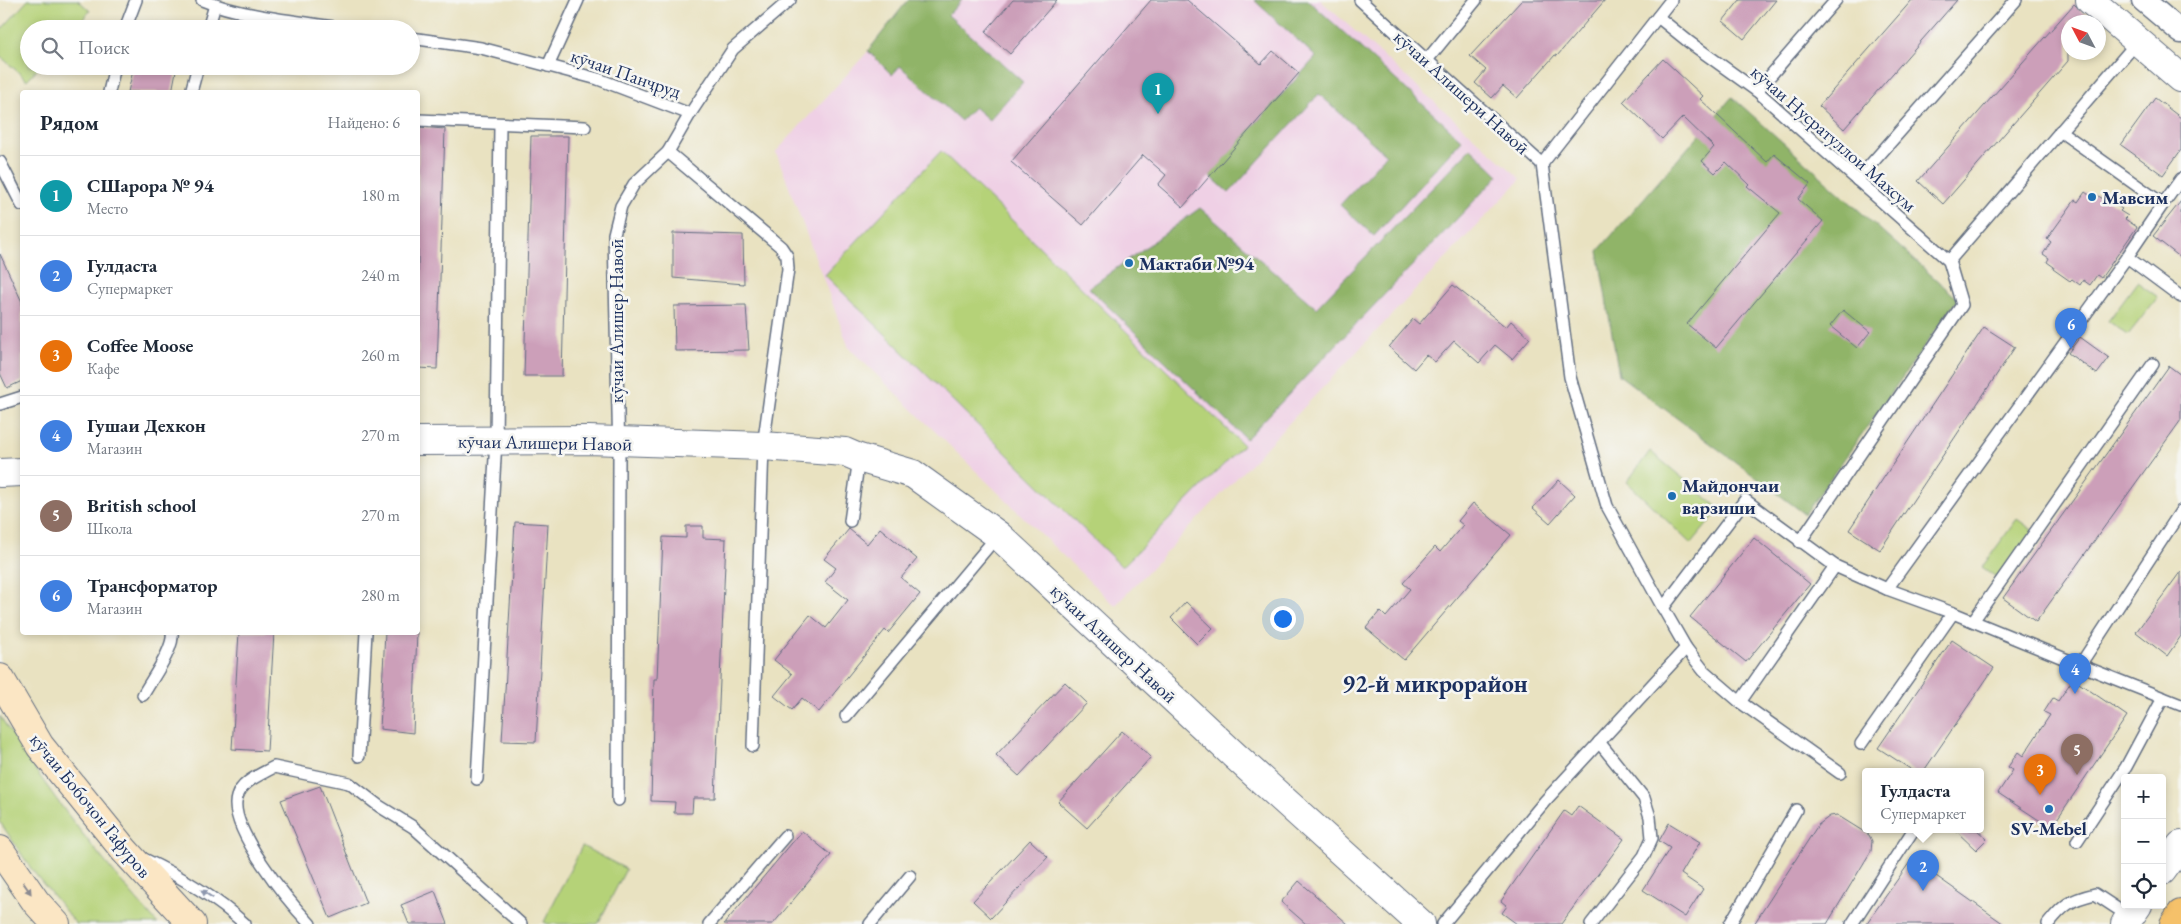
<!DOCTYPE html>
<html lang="ru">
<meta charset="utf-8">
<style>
:root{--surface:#fff;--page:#f2f2f3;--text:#1f2937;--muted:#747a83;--line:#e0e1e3;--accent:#2563eb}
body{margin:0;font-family:"EB Garamond",serif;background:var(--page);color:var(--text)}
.controls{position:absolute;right:15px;bottom:15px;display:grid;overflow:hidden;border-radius:5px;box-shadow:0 2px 8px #0003}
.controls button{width:45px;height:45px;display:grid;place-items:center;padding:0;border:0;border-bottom:1px solid var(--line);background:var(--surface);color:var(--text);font:25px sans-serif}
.compass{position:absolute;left:2061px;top:15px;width:45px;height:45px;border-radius:50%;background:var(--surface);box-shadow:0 2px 8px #0003;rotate:311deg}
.you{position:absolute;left:1282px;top:618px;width:18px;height:18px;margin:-12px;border:4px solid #fff;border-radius:50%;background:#1a73e8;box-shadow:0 0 0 8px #1a73e833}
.badge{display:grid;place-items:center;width:32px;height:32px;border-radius:50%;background:var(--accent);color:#fff;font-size:16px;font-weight:700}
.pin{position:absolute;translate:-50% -41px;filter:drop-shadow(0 1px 2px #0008)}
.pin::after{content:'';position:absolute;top:26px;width:18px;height:15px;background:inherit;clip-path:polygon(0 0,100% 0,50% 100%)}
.popup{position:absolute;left:1862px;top:768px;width:122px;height:65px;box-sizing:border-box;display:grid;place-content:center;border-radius:5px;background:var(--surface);filter:drop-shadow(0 1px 4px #0005);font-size:16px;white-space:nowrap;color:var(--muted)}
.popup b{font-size:19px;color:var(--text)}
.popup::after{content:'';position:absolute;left:50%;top:100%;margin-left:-10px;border:10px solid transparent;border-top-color:var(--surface)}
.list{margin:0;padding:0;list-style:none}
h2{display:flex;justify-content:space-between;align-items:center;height:65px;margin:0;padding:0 20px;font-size:21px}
h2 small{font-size:16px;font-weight:400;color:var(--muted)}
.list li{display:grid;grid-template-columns:32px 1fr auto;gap:15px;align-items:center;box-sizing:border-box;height:80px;padding:0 20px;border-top:1px solid var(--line)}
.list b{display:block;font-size:19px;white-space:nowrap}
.list p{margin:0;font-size:16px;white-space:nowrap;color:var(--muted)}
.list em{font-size:16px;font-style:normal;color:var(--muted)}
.icon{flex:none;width:28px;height:28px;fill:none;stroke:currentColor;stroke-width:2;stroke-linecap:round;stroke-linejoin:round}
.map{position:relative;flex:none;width:2181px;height:924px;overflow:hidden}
.search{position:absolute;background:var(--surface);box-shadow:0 2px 8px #0003;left:20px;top:20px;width:400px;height:55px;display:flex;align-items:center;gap:12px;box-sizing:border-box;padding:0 18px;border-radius:28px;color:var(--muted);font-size:19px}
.panel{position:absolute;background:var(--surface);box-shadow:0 2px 8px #0003;left:20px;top:90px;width:400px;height:545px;border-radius:5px}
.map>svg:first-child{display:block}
</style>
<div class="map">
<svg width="2181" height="924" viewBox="0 0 2181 924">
<rect width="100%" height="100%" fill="#f6f6f2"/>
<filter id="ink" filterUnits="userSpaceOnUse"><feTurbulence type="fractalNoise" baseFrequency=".02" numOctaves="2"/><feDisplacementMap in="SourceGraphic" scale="10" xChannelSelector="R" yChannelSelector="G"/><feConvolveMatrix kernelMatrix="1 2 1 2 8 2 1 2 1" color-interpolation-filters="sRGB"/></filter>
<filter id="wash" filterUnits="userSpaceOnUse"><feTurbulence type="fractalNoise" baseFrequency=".0096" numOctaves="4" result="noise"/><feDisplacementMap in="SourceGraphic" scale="20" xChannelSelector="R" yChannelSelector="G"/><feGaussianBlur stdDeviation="1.12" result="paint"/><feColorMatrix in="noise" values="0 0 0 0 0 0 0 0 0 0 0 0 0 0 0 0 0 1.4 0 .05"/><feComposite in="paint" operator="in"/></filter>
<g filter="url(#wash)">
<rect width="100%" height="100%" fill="#e9e2c1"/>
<!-- built -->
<polygon fill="#efd0e5" points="915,0 1320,0 1521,179 1115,606 849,348 776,152"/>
<!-- green -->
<g fill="#b5d278" stroke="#68806b">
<polygon points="28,0 78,0 90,11 74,29 29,29 29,66 40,66 27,80 0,56 0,31"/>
<polygon points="941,151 1243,445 1122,567 825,275"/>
<polygon points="2137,282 2158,297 2128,335 2108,321"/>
<polygon points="1650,451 1720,509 1691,544 1627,482"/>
<polygon points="2017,519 2038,534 2003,582 1982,567"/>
<path d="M0,716c46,74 100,143 158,208h-82l-44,-54 -32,-48z"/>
<polygon points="582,846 626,869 598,924 548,924 544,922"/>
</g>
<!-- forest -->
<g fill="#90b468" stroke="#567263">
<polygon points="908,0 962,0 948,15 1023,82 989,120 974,107 961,121 900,66 892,75 868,51"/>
<polygon points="1254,0 1308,0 1462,140 1374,236 1340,205 1386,155 1319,94 1229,193 1209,175 1316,57"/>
<polygon points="1732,97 1958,299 1805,514 1619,375 1598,251"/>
<polygon points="1471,148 1499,175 1246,439 1089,288 1200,208 1316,308"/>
</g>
<g id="blocks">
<!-- building -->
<g fill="#cc9fb9">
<polygon points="1013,0 1057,0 1010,54 985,32"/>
<polygon points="1151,0 1187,0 1261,64 1273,51 1299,73 1183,207 1158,185 1166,175 1143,155 1083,225 1011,162"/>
<polygon points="1522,0 1605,0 1557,56 1555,55 1517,98 1503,86 1492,98 1475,83 1486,70 1470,56"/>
<polygon points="1740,0 1776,0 1744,39 1723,21"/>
<polygon points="1912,0 1957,0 1844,129 1819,106"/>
<polygon points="2074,4 2092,22 2068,22 2068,61 1943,204 1918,181"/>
<polygon points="1663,59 1703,96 1700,99 1767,162 1774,154 1810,184 1798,199 1823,221 1716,348 1687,324 1780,213 1747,186 1749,184 1726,162 1715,173 1702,161 1714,147 1683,117 1662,139 1623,102"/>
<polygon points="134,66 177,66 172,92 128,92"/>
<polygon points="2155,98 2181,118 2181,150 2163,175 2121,145"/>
<polygon points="418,127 445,129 437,369 418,368"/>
<polygon points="531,136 568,136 562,376 524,376"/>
<polygon points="2085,192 2092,197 2094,193 2103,199 2104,197 2122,209 2120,211 2128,216 2125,219 2137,227 2101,278 2097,275 2090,285 2083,280 2080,285 2072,279 2070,281 2053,269 2054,267 2047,262 2049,258 2043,254 2051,242 2047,239 2075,200 2078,202"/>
<polygon points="2181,201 2181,258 2153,236"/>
<polygon points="673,233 743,235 744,284 673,278"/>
<polygon points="0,254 22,302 22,381 7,388 0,373"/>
<polygon points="1453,285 1506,327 1511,321 1530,338 1512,359 1495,345 1479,363 1454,341 1435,362 1426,355 1414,369 1389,347 1413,319 1419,324"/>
<polygon points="746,305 749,350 675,351 674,306"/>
<polygon points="1843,310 1870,332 1857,348 1830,326"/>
<polygon points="1984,327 2015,347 1880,550 1849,530"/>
<polygon points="2080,337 2109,358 2097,374 2068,353"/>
<polygon points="2169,366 2181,375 2181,420 2036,622 2003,598"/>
<polygon points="1559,480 1575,495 1550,523 1533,508"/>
<polygon points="1473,503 1511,535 1404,660 1366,628 1380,611 1386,617 1410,589 1403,583 1435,547 1440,552 1463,525 1458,521"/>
<polygon points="515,522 548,524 536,742 502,741"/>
<polygon points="686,526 703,526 703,538 726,539 715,798 693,798 692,813 674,813 675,802 651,801 654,679 657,679 663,537 686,538"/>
<polygon points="880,528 917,559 901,578 920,594 888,633 885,630 819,712 802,698 792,710 774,696 792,674 774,660 810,615 826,628 848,600 825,582 836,568 824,559 849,529 867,544"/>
<polygon points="1754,538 1810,584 1746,662 1690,617"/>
<polygon points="2181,571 2181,636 2167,656 2136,632"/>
<polygon points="1186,602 1213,628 1197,644 1171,618"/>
<polygon points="239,632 274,632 267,751 232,749"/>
<polygon points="385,632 417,632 413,733 380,729"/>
<polygon points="1952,640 1994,668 1923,772 1915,772 1878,748"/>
<polygon points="2073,679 2127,716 2051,828 1998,793 2013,770 2008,767 2018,752 2023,756 2050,715 2044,712 2053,698 2058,701"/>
<polygon points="1065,682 1087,703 1019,776 996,755"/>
<polygon points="1122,731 1151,757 1087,828 1058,802"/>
<polygon points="320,786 366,903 330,918 281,800"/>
<polygon points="1578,806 1624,839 1561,924 1517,924 1502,913 1507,906 1501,901 1564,811 1571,816"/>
<polygon points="1837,815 1869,835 1872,841 1871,851 1827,924 1754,924 1818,825 1830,816"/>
<polygon points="1669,823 1700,842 1681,874 1703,889 1685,917 1643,890 1670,848 1659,841"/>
<polygon points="1955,830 1977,830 1987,839 1976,850"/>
<polygon points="802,831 831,855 773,924 724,924"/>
<polygon points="1030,840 1048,857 991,918 973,901"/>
<polygon points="1912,859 2004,924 1866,924"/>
<polygon points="1299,881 1348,924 1306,924 1281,902"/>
<polygon points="435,891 448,924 409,924 401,905"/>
</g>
</g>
</g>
<g filter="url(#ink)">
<use href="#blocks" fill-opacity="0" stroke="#636e81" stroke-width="1"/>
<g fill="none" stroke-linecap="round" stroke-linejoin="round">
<!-- service casing -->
<g stroke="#636e81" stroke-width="14">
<g id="service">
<path d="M202,0c41,17 102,22 146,29"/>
<polyline points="1360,0 1542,164"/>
<polyline points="1671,0 1542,164 1570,377 1607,506 1663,608 1686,648 1704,671 1740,702 1840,773"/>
<polyline points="1658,17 1689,42 1757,91 1949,261 1962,305 1800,542"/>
<polyline points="125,29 136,0"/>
<polyline points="208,29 215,5"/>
<polyline points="411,38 481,48 598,79 690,114 733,49 790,0"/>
<polyline points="1427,60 1476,0"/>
<polyline points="548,66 578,0"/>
<polyline points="1757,91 1836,0"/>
<polyline points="109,92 115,66"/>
<polyline points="191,92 198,66"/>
<polyline points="418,120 585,127"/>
<polyline points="2060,131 2163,204 2181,179"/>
<polyline points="668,152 781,247 787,256 788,269 763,446 753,746"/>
<polyline points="0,162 22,205"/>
<polyline points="1857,180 2016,0"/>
<polyline points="2163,204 2127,257 2181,297"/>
<polyline points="1949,261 2138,41"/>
<polyline points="0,404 22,397"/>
<polyline points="2181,511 2080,665 2181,705"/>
<polyline points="850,521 859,458"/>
<polyline points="1887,589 2127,257"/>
<polyline points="1663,608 1745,500 1835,566"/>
<polyline points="1973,621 2153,364"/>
<path d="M143,695c8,-15 32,-47 29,-63"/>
<polyline points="1740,702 1835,566 1887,589 1953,613 2080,665"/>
<polyline points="846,716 998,535"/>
<polyline points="1861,744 1953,613"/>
<polyline points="359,756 366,632"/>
<polyline points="477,779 496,440 500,125"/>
<polyline points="618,800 619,457 614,234 621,206 634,184 668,152 690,114"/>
<polyline points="2077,841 2126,767 2163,698"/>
<path d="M144,859c36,17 71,38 101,65"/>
<path d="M310,924c-20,-21 -83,-97 -73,-127 5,-16 23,-22 37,-30l75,16 30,23 34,21 108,97"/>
<polyline points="709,924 785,836"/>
<polyline points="870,924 910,876"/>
<polyline points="1443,924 1545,801 1686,648"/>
<polyline points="1591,924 1644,856 1652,838 1650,817 1644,798 1599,742"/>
<polyline points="1730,924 1796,810"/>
<polyline points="1852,924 1912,832"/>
<path d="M2048,924c16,-20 22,-24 47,-30l35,23"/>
</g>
</g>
<!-- minor casing -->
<g stroke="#636e81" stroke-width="25">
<polyline id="minor" points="2143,0 2181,32"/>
</g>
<!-- tertiary casing -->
<g stroke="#636e81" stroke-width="30">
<g id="tertiary">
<polyline points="2090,0 2181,78"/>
<polyline points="418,441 589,440 763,446 845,452 859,458 913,474 998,535 1234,755 1421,924"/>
<polyline points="0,473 22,472"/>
<polyline points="2162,871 2181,845"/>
<polyline points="2125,924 2138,905"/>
</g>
</g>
<!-- secondary casing -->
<g stroke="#636e81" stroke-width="30">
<g id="secondary">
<polyline points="0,678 40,746 124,850 192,924"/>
<polyline points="0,850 36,902 56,924"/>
</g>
</g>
<!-- trunk casing -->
<g stroke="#636e81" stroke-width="30">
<polyline id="trunk" points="2174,924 2181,914"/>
</g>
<!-- service -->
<use href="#service" stroke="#fff" stroke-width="11"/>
<!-- minor -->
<use href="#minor" stroke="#fff" stroke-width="22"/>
<!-- tertiary -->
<use href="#tertiary" stroke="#fff" stroke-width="28"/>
<!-- secondary -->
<use href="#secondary" stroke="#fbe6c4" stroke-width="28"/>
<!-- trunk -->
<use href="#trunk" stroke="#f5c16b" stroke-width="28"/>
</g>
<!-- one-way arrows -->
<defs><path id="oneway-solid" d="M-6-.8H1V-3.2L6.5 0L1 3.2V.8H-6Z" transform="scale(1.25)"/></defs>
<use fill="#8b8a91" href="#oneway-solid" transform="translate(27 888) rotate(55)"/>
<use fill="#8d97ae" href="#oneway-solid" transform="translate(207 894) rotate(-146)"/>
</g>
<!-- markers -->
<g fill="#1f6fb2" stroke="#f6f6f2" stroke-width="2">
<circle cx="2092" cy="197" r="5"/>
<circle cx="1129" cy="263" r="5"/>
<circle cx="1672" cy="496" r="5"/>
<circle cx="2049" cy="809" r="5"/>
</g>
<g text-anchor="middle" stroke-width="5" stroke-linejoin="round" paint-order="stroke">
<!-- street labels -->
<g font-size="19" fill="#1b2f5e" stroke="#f6f6f2">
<text transform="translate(626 73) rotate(19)" y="7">кӯчаи Панҷруд</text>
<text transform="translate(1462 92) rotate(42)" y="7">кӯчаи Алишери Навоӣ</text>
<text transform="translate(1834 138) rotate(41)" y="7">кӯчаи Нусратуллои Махсум</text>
<text transform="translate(616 321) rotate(-90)" y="7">кӯчаи Алишер Навоӣ</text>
<text transform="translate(545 442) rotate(1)" y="7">кӯчаи Алишери Навоӣ</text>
<text transform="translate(1114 643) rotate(43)" y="7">кӯчаи Алишер Навоӣ</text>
<text transform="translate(91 805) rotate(51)" y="7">кӯчаи Бобоҷон Гафуров</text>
</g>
<!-- poi labels -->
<g font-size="19" font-weight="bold" fill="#1b2f5e" stroke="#f6f6f2" text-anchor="start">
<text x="2102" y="204">Мавсим</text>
<text x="1139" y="270">Мактаби №94</text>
<text x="1682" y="492">Майдончаи<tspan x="1682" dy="22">варзиши</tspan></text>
<text x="2049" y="835" text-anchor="middle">SV-Mebel</text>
</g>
<!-- district labels -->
<g font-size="24" font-weight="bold" fill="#1b2f5e" stroke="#f6f6f2">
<text x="1435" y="692">92-й микрорайон</text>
</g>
</g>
</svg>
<div class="controls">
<button>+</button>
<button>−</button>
<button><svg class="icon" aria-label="locate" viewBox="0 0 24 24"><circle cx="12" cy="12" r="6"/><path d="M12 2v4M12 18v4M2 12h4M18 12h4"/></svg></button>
</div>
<svg class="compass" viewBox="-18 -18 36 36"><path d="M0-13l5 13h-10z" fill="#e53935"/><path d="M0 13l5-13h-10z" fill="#747a83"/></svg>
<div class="you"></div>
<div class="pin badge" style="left:1158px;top:114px;background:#0f9aa8">1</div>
<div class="pin badge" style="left:1923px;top:891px;background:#3f7fe0">2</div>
<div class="popup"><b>Гулдаста</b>Супермаркет</div>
<div class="pin badge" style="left:2040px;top:795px;background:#e8710a">3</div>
<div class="pin badge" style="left:2075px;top:694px;background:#3f7fe0">4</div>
<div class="pin badge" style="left:2077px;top:775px;background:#8d6e63">5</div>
<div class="pin badge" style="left:2071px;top:349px;background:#3f7fe0">6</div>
<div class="search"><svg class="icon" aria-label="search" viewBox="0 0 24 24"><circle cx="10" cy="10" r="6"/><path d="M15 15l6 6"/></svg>Поиск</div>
<section class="panel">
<h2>Рядом<small>Найдено: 6</small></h2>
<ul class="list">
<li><span class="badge" style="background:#0f9aa8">1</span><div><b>СШарора № 94</b><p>Место</p></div><em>180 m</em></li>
<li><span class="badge" style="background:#3f7fe0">2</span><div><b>Гулдаста</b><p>Супермаркет</p></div><em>240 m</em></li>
<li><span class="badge" style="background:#e8710a">3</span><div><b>Coffee Moose</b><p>Кафе</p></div><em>260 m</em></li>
<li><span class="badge" style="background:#3f7fe0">4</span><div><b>Гушаи Дехкон</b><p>Магазин</p></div><em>270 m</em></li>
<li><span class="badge" style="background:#8d6e63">5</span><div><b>British school</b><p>Школа</p></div><em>270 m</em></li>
<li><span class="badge" style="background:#3f7fe0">6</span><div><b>Трансформатор</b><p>Магазин</p></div><em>280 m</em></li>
</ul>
</section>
</div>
